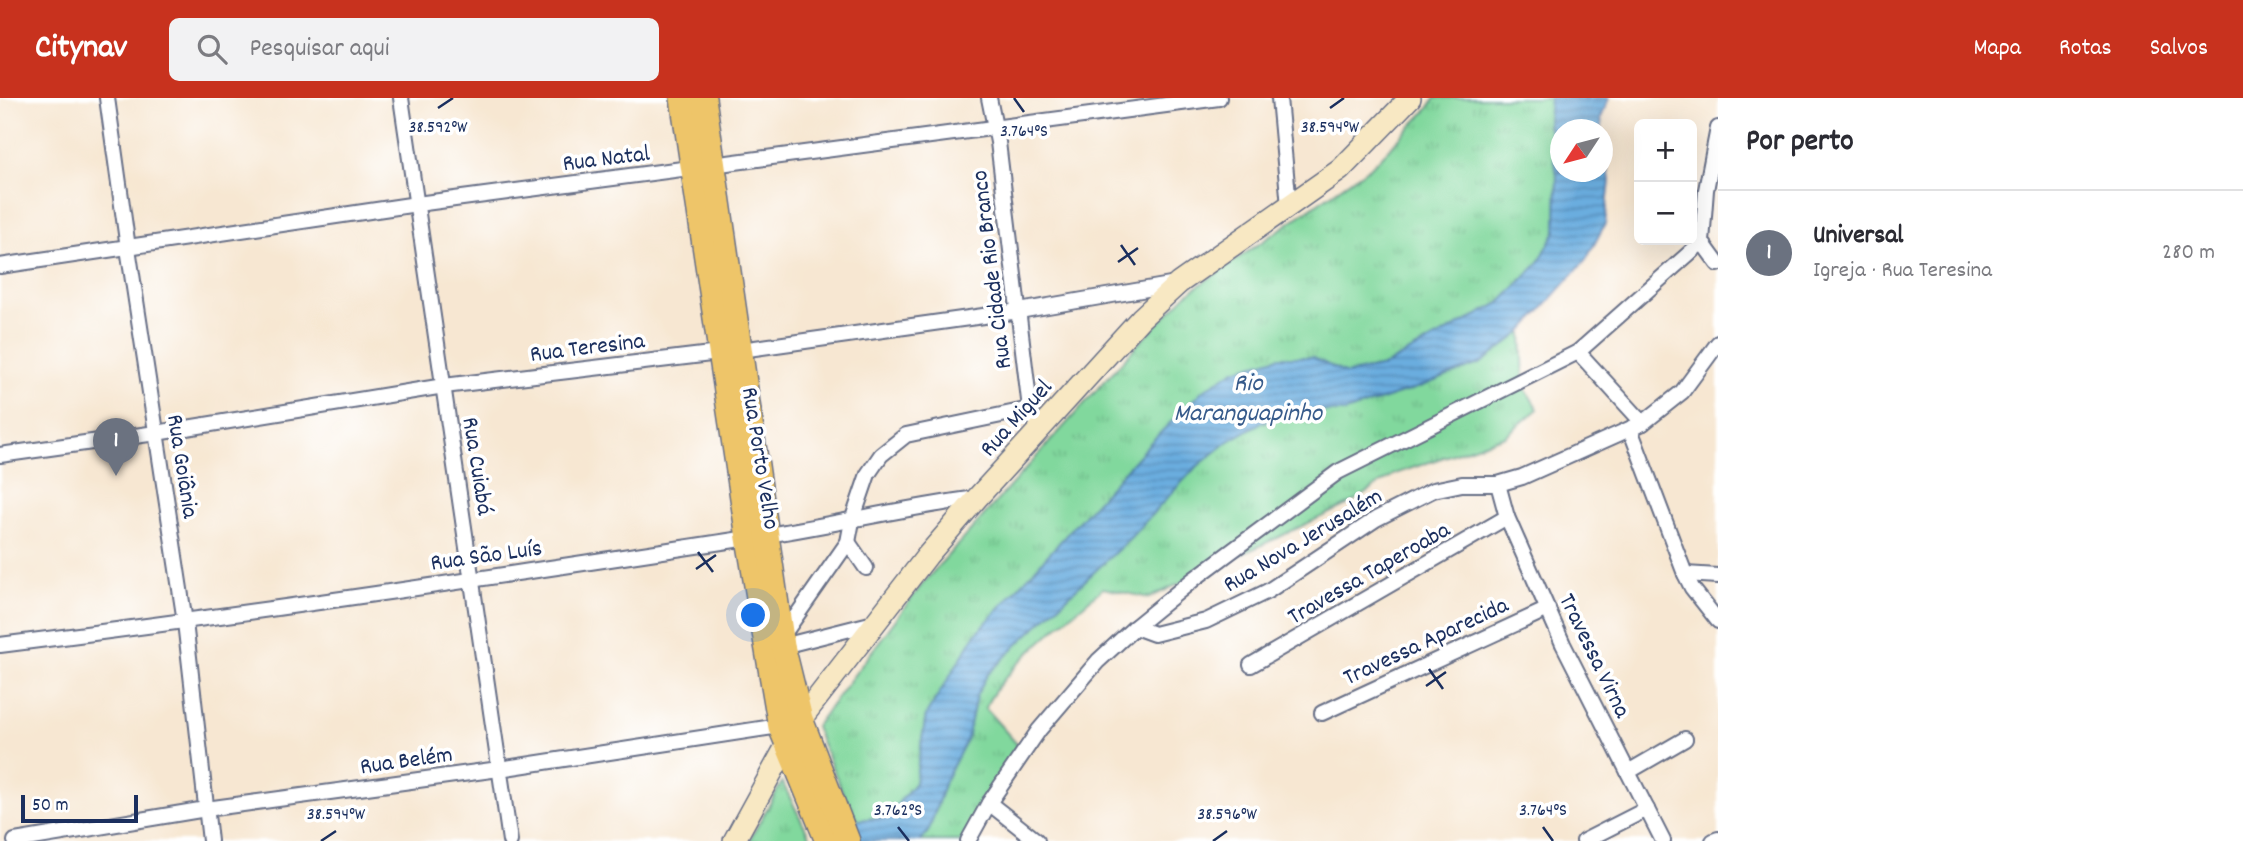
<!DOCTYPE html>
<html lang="pt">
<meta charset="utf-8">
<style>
:root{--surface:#fff;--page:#f2f2f3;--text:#2b2b33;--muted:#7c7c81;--line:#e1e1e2;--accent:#c8321e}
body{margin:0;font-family:Dekko,sans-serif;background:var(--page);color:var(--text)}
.controls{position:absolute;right:21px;top:21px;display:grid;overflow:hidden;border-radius:10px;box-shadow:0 7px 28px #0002}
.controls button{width:63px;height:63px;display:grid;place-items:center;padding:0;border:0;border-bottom:2px solid var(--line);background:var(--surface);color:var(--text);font:35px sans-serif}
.compass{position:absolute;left:1550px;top:21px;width:63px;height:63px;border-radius:50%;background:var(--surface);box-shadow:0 7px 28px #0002;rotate:234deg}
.scale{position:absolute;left:21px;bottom:18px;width:117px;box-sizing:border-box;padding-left:7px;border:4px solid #1b2f5e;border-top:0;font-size:19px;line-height:24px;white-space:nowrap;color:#1b2f5e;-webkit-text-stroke:5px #fff;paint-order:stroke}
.you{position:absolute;left:754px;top:518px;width:24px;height:24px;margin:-18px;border:5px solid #fff;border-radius:50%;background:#1a73e8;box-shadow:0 0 0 10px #1a73e833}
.badge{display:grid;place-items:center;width:46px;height:46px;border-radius:50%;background:var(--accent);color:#fff;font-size:23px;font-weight:700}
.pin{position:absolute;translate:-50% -58px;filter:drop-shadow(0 2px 4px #0008)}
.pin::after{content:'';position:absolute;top:37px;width:24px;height:21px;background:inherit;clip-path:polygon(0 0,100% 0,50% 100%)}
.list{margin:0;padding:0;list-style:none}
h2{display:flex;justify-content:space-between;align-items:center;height:91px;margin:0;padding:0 28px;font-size:30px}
h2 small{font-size:23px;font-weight:400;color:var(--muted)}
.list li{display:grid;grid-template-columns:46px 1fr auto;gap:21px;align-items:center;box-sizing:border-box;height:126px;padding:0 28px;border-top:2px solid var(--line)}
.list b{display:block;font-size:26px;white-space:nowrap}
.list p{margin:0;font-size:23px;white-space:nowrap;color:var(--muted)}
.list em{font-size:23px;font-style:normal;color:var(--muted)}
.icon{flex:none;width:38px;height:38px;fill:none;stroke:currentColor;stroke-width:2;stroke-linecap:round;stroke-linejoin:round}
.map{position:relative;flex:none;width:1718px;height:743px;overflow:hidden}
header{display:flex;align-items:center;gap:42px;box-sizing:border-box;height:98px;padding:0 35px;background:var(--accent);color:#fff}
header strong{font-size:33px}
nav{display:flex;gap:38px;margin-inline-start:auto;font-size:24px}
.search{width:490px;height:63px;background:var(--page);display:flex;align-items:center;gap:18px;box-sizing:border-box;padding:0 24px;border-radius:10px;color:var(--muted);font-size:26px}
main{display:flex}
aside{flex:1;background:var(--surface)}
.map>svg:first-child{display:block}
</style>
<header>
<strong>Citynav</strong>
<div class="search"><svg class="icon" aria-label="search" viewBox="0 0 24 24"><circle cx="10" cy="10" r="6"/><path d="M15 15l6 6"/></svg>Pesquisar aqui</div>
<nav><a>Mapa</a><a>Rotas</a><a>Salvos</a></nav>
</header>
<main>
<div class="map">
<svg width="1718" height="743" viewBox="0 0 1718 743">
<defs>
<pattern id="grass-tufts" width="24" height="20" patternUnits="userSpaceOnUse" patternTransform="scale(1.75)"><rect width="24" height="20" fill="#81d89d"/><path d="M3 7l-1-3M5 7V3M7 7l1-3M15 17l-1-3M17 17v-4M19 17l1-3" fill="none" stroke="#6fba8a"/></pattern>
<pattern id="water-rules" width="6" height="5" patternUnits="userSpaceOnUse" patternTransform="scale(1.75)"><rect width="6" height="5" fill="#6aaddf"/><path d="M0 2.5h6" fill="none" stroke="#568db8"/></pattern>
</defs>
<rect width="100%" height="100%" fill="#fff"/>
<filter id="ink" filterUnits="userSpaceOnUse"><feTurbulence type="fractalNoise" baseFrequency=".0143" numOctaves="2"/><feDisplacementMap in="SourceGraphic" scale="14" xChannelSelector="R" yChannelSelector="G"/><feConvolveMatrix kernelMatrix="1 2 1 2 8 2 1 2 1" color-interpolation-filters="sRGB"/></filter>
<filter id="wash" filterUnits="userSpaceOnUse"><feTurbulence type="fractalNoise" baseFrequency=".00686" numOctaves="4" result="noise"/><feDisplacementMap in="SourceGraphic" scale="28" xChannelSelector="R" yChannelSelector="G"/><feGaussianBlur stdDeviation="1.57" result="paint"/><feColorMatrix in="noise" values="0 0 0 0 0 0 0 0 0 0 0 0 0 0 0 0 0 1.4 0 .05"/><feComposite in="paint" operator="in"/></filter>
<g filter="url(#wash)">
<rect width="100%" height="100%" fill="#f7e7d2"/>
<!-- grass -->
<g fill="url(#grass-tufts)" stroke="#4e847e" stroke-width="2">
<polygon points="1435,0 1550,0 1548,25 1557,76 1556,133 1538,166 1500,205 1384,268 1346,276 1312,259 1151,344 975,537 926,617 915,685 887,719 858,722 848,707 815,629 924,484 1138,246 1188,195 1373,67 1427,12"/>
<path d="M1522,234l2,55 14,22 -33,27 -110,38 -44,29 -202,95 -46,-10c-34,30 -100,80 -118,120l39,44 -56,89h-47l8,-11 16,-49 22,-42 9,-43 11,-21 35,-35 107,-101 65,-70 35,-28 33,-19 33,-11 50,1 69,-23 67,-26z"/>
<polygon points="782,684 812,743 749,743"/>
</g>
<!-- water -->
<polygon fill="url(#water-rules)" stroke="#426e9e" stroke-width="2" points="1550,0 1609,0 1601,20 1602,31 1560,32 1560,74 1602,74 1603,35 1610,83 1605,126 1586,162 1522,234 1481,265 1414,291 1345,314 1295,313 1262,324 1229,343 1194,371 1129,441 1022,542 987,577 976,598 967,641 945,683 929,732 921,743 837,743 858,722 887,719 915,685 926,617 975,537 1151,344 1202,293 1235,272 1279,259 1312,259 1346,276 1384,268 1500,205 1538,166 1556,133 1557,76 1548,25"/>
</g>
<g filter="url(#ink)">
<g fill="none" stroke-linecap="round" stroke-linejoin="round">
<!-- street casing -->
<g stroke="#686f87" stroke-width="18">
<g id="street">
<polyline points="107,0 128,150 185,524 210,743"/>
<polyline points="401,0 510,743"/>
<polyline points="989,0 998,44 1031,319"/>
<polyline points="1279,0 1289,108"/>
<polyline points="1718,30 1706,92 1702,144 1718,166"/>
<polyline points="0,168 417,106 1219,0"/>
<polyline points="1578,254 1643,325"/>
<polyline points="1630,331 1685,476 1692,490 1718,523"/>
<polyline points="0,357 156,335 444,288 719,255 1019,213 1176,186"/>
<polyline points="1498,386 1507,419 1563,546 1663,743"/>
<polyline points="848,444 866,470"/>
<polyline points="1685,476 1718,478"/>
<polyline points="1135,529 1154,536 1206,523 1268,493 1376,421 1433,392 1462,386 1498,386 1522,379 1643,325 1682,294 1718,245"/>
<polyline points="783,537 848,444 852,423 868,376 881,357 906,337 1030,311"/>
<path d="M0,547c250,-31 499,-69 748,-107 77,-11 152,-30 229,-40"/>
<polyline points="783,548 874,525"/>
<polyline points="1251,567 1507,419"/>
<polyline points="1322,615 1548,511"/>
<polyline points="1628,674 1685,641"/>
<polyline points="989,705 1037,743"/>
<polyline points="15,743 206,711 499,671 786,627"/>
<polyline points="968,743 989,705 1039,632 1098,563 1135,529 1194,481 1338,374 1578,254 1702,144"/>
<polyline points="1584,743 1647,711"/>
<polyline points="1713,743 1718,741"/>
</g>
</g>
<!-- secondary casing -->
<g stroke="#686f87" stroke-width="24">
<polyline id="secondary" points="734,743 801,621 927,458 977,400 1141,220 1179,185 1340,72 1410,0"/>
</g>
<!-- primary casing -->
<g stroke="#686f87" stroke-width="26">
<g id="primary">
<polyline points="682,0 748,440 780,629 827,743"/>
<polyline points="704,0 783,548 801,621 848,743"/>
</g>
</g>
<!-- street -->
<use href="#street" stroke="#fff" stroke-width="14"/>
<!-- secondary -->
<use href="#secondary" stroke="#f8e8c3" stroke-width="21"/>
<!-- primary -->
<use href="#primary" stroke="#eec569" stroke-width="23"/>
</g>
</g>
<!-- ticks -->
<path fill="none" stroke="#1b2f5e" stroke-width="2.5" d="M1014,0l10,14M438,10l15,-10M1330,10l14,-10M1121,147l14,20M1118,164l20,-14M698,454l15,20M696,471l20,-14M1429,571l14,20M1426,588l20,-14M898,729l11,14M1543,729l10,14M321,743l15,-10M1213,743l14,-10"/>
<g text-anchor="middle" stroke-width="7" stroke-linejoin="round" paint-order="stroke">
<!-- street labels -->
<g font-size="24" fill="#1b2f5e" stroke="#fff">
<text transform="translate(606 59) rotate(-7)" y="8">Rua Natal</text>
<text transform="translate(990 172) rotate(-97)" y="8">Rua Cidade Rio Branco</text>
<text transform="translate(587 248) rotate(-7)" y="8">Rua Teresina</text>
<text transform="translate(1015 319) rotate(-48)" y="8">Rua Miguel</text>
<text transform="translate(762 360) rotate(81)" y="8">Rua Porto Velho</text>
<text transform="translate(184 368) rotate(81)" y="8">Rua Goiânia</text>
<text transform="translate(479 368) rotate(81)" y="8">Rua Cuiabá</text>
<text transform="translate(1302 441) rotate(-31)" y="8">Rua Nova Jerusalém</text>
<text transform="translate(486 456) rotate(-8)" y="8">Rua São Luís</text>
<text transform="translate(1368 474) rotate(-30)" y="8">Travessa Taperoaba</text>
<text transform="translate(1425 542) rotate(-25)" y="8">Travessa Aparecida</text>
<text transform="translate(1596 557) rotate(64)" y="8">Travessa Virna</text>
<text transform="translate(406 661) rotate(-8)" y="8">Rua Belém</text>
</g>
<!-- water labels -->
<g font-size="26" font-style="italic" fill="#375b8b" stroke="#fff">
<text x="1248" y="292">Rio<tspan x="1248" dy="30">Maranguapinho</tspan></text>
</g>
</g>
<g font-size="18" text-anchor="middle" fill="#1b2f5e" stroke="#fff" stroke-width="7" stroke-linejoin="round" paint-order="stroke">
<text x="438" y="34">38.592°W</text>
<text x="1330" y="34">38.594°W</text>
<text x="1024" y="38">3.764°S</text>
<text x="898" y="717">3.762°S</text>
<text x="1543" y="717">3.764°S</text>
<text x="336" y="721">38.594°W</text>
<text x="1227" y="721">38.596°W</text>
</g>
</svg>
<div class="controls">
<button>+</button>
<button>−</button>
</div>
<svg class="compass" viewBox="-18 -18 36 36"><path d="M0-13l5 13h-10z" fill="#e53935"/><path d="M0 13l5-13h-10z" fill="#7c7c81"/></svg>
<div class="scale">50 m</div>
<div class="you"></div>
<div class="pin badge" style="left:116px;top:378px;background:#6b7280">1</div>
</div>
<aside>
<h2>Por perto<small></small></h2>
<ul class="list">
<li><span class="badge" style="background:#6b7280">1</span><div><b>Universal</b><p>Igreja · Rua Teresina</p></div><em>280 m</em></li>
</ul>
</aside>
</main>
